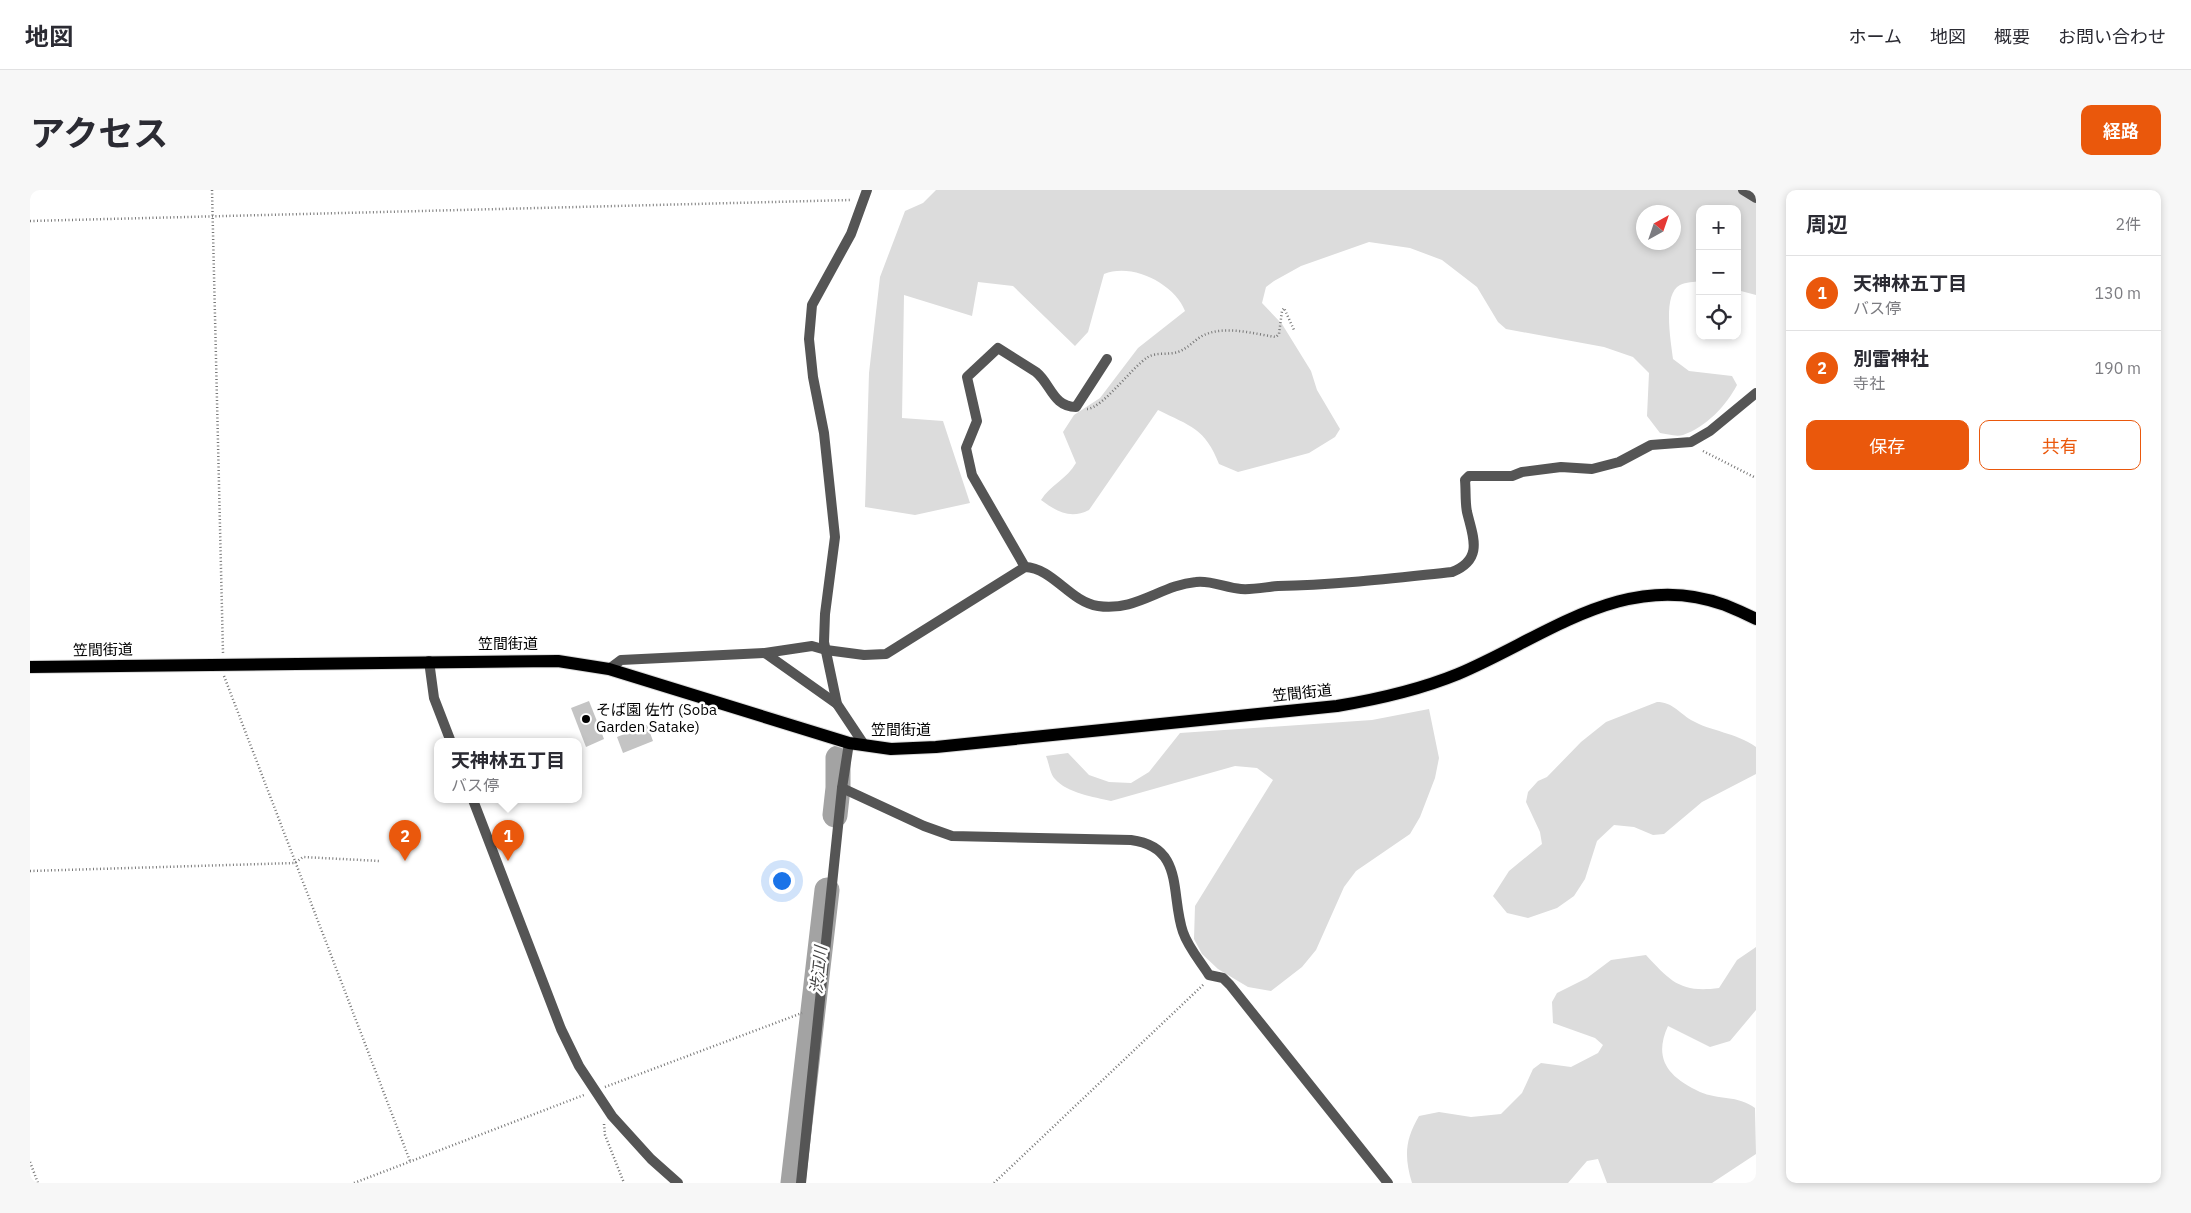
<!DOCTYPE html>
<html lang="ja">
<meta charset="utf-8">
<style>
:root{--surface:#fff;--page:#f7f7f7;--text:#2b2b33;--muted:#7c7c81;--line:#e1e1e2;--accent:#ea580c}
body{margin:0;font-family:"IBM Plex Sans","Noto Sans JP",sans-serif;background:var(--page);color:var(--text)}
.controls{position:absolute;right:15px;top:15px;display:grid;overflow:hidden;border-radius:10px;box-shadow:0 2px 8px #0003}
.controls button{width:45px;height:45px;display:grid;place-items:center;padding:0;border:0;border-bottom:1px solid var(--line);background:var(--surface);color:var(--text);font:25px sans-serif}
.compass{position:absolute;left:1606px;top:15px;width:45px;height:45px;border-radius:50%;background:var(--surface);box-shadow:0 2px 8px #0003;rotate:40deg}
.you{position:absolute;left:751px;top:690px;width:18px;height:18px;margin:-12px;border:4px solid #fff;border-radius:50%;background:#1a73e8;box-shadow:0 0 0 8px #1a73e833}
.badge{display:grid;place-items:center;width:32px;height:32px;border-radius:50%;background:var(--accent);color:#fff;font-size:16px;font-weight:700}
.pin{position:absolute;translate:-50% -41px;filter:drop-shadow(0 1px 2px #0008)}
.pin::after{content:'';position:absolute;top:26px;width:18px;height:15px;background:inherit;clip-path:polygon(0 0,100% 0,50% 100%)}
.popup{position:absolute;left:404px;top:548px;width:148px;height:65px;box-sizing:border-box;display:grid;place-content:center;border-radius:10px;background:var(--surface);filter:drop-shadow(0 1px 4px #0005);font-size:16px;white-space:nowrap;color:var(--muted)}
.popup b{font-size:19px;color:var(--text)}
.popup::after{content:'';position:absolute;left:50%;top:100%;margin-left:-10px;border:10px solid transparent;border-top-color:var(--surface)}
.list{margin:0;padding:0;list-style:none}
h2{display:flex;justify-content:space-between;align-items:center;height:65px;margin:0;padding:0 20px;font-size:21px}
h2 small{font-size:16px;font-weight:400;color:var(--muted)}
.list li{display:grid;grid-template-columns:32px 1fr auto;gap:15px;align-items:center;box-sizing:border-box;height:75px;padding:0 20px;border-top:1px solid var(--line)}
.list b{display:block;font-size:19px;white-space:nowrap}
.list p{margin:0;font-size:16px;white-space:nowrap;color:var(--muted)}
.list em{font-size:16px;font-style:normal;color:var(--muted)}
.actions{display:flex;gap:10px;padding:15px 20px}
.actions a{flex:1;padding:11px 0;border:1px solid var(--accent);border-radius:10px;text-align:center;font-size:18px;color:var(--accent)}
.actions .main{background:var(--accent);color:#fff}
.icon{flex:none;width:28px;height:28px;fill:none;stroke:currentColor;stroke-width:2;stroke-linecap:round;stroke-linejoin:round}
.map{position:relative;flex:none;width:1726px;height:993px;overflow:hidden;border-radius:10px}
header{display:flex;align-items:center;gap:30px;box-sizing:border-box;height:70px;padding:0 25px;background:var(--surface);border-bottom:1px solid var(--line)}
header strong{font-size:24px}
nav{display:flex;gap:28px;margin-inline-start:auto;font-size:18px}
.intro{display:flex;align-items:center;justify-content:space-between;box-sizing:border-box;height:120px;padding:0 30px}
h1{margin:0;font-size:35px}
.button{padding:12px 22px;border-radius:10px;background:var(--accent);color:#fff;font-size:18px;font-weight:700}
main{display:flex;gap:30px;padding:0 30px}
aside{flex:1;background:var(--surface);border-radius:10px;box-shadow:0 2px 8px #0003}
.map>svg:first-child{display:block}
</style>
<header>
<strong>地図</strong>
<nav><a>ホーム</a><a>地図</a><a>概要</a><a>お問い合わせ</a></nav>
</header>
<div class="intro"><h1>アクセス</h1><a class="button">経路</a></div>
<main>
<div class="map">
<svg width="1726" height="993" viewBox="0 0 1726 993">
<rect width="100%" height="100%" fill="#fff"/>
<!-- green -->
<g fill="#dcdcdc" fill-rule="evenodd">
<path d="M906,0h820v105l-19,-5v-81h-37v72c-6,1 -14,1 -20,4 -18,9 -9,57 -7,74l16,12 43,5 5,9c-11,21 -31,42 -54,50 -7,2 -16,-1 -23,-2l-13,-17 2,-43 -16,-16 -29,-10 -98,-18 -8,-7 -21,-35 -35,-27 -32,-12 -41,-6 -68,24 -27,15 -8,6 -4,16 20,21 29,47 6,19 23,39 -5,8 -26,16 -71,19 -19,-8c-14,-36 -29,-38 -61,-54l-69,100c-19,10 -33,1 -48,-10 9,-15 26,-21 35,-37l-13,-31 11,-17 26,-17 38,-50 47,-37c-10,-27 -53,-49 -81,-37l-16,58 -13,14 -62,-60 -35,-4 -6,34 -68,-21 -2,123 41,3 27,82 -55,12 -50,-8 4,-134 11,-96 25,-66 18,-8zM1614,22h30v30h-30z"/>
<path d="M1627,512c15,0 21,10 34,18 21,12 44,12 65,27v27l-54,28 -38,32 -11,1 -19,-8 -20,-2 -17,16 -12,38 -11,17 -17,12 -29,10 -21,-5 -14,-17 16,-25 33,-27 -2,-12 -14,-30 2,-10 10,-11 9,-4 34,-35 25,-20z"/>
<path d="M1399,519l10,49 -4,20 -15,39 -10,17 -54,37 -12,16 -28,63 -14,17 -31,24 -23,-4 -30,-18 -16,-15 -8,-15 1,-33 78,-126 -16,-12 -22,-2 -124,35c-17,-4 -44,-8 -56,-22 -5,-5 -6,-16 -9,-23l22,-3 21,22 20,7 22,1 18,-11 31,-39 192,-13z"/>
<path d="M1726,757v63l-26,31 -20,6 -42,-21c-15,33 0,51 32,66 18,8 38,3 55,16l1,46 -44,29h-105l-9,-24 -11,2 -19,22h-156c-8,-27 -7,-43 7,-67l20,-4 32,5 30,-3 21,-21 11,-24 8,-6 30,4 27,-14 5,-8 -8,-7 -42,-15 -1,-21 5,-9 30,-15 24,-18 35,-5c25,27 35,38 73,33l18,-28z"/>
</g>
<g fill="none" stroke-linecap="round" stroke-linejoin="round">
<!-- river -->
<g stroke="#a3a3a3" stroke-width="25">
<polyline points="805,625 808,598 808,568"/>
<polyline points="763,993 797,700"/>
</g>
</g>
<!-- building -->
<g fill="#c4c4c4">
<polygon points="559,511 574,549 556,557 541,518"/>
<polygon points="617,535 623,551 593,563 587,547"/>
</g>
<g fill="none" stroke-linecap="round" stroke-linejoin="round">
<!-- primary casing -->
<g stroke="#dbdbdb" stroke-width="14">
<path id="primary" d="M0,477l528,-6 51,8 240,74 42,6 45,-2 401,-41c42,-7 82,-16 121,-32 86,-36 168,-106 267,-69 10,4 21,9 31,14"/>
</g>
<!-- path -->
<g stroke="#777" stroke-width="2.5" stroke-dasharray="1 2.5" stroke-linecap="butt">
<polyline points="182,0 193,463"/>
<polyline points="0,31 821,10"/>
<path d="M1057,219c16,-1 45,-42 61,-52 8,-5 21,-2 30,-5 11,-4 17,-13 26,-17 22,-10 50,-1 72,2l3,-3 3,-23 2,-3 10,22"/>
<polyline points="1673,261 1726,288"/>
<polyline points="194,486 380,971"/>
<polyline points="0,681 265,673 273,667 350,671"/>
<polyline points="575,897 772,823"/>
<polyline points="574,934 575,945 594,993"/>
<polyline points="0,972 8,993"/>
<polyline points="324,993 554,905"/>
<polyline points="964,993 1174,794"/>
</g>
<!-- minor -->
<g stroke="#555" stroke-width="10">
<polyline points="1713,0 1726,8"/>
<path d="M995,377l-53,-92 -6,-27 11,-27 -10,-44 31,-29 38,24c15,12 17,35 40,35l31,-48"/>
<polyline points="735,463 807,514"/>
<path d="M579,479l12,-9 144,-7 47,-7 14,4 38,5 22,-1 139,-87c28,1 45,35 73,39 38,6 63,-21 98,-24 15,-2 30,6 45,7 12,1 25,-2 37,-3 59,-1 116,-8 174,-14 32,-13 21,-35 15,-60 -2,-10 -1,-21 -2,-32l4,-4h43l10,-4 39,-5 31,2 27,-7 32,-17 40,-3 19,-11 46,-38"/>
<polyline points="835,556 807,514 794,452 795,424 805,347 794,243 783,187 779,149 782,115 821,44 837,0"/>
<path d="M812,598l82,38 28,10 179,4c54,7 39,54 52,92 5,15 17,29 26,43l14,3 7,7 158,198"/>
<polyline points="771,993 812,598 819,553"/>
</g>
<!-- tertiary -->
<g stroke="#555" stroke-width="10">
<polyline points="399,471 404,508 421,552"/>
<polyline points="443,610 531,839 549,876 582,926 621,969 648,993"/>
</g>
<!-- primary -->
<use href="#primary" stroke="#000" stroke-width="12"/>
</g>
<!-- markers -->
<circle fill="#000" stroke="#fff" stroke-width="2" cx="556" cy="529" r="5"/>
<g text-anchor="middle" stroke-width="5" stroke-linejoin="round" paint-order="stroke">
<!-- street labels -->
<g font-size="15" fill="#000" stroke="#fff">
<text x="478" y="459">笠間街道</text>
<text transform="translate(73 460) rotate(-1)" y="5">笠間街道</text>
<text transform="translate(1272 503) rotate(-6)" y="5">笠間街道</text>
<text x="871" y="545">笠間街道</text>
</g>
<!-- poi labels -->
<g font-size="15" fill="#000" stroke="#fff" text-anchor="start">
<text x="566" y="525">そば園 佐竹 (Soba<tspan x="566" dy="17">Garden Satake)</tspan></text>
</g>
<!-- water labels -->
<g font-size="16" font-style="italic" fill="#444" stroke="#fff">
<text transform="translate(788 780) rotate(-84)" y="6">渋江川</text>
</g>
</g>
</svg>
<div class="controls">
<button>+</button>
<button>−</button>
<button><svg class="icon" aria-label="locate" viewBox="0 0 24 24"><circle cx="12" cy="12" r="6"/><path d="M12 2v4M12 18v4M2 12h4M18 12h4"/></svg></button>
</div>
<svg class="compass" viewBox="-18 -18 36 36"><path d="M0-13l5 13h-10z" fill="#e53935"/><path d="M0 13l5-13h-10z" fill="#7c7c81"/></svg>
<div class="you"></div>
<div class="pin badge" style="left:478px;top:671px">1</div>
<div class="popup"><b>天神林五丁目</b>バス停</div>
<div class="pin badge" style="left:375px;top:671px">2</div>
</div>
<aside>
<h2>周辺<small>2件</small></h2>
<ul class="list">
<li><span class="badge">1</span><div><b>天神林五丁目</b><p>バス停</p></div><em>130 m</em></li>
<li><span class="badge">2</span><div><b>別雷神社</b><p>寺社</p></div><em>190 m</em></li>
</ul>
<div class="actions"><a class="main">保存</a><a>共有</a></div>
</aside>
</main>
